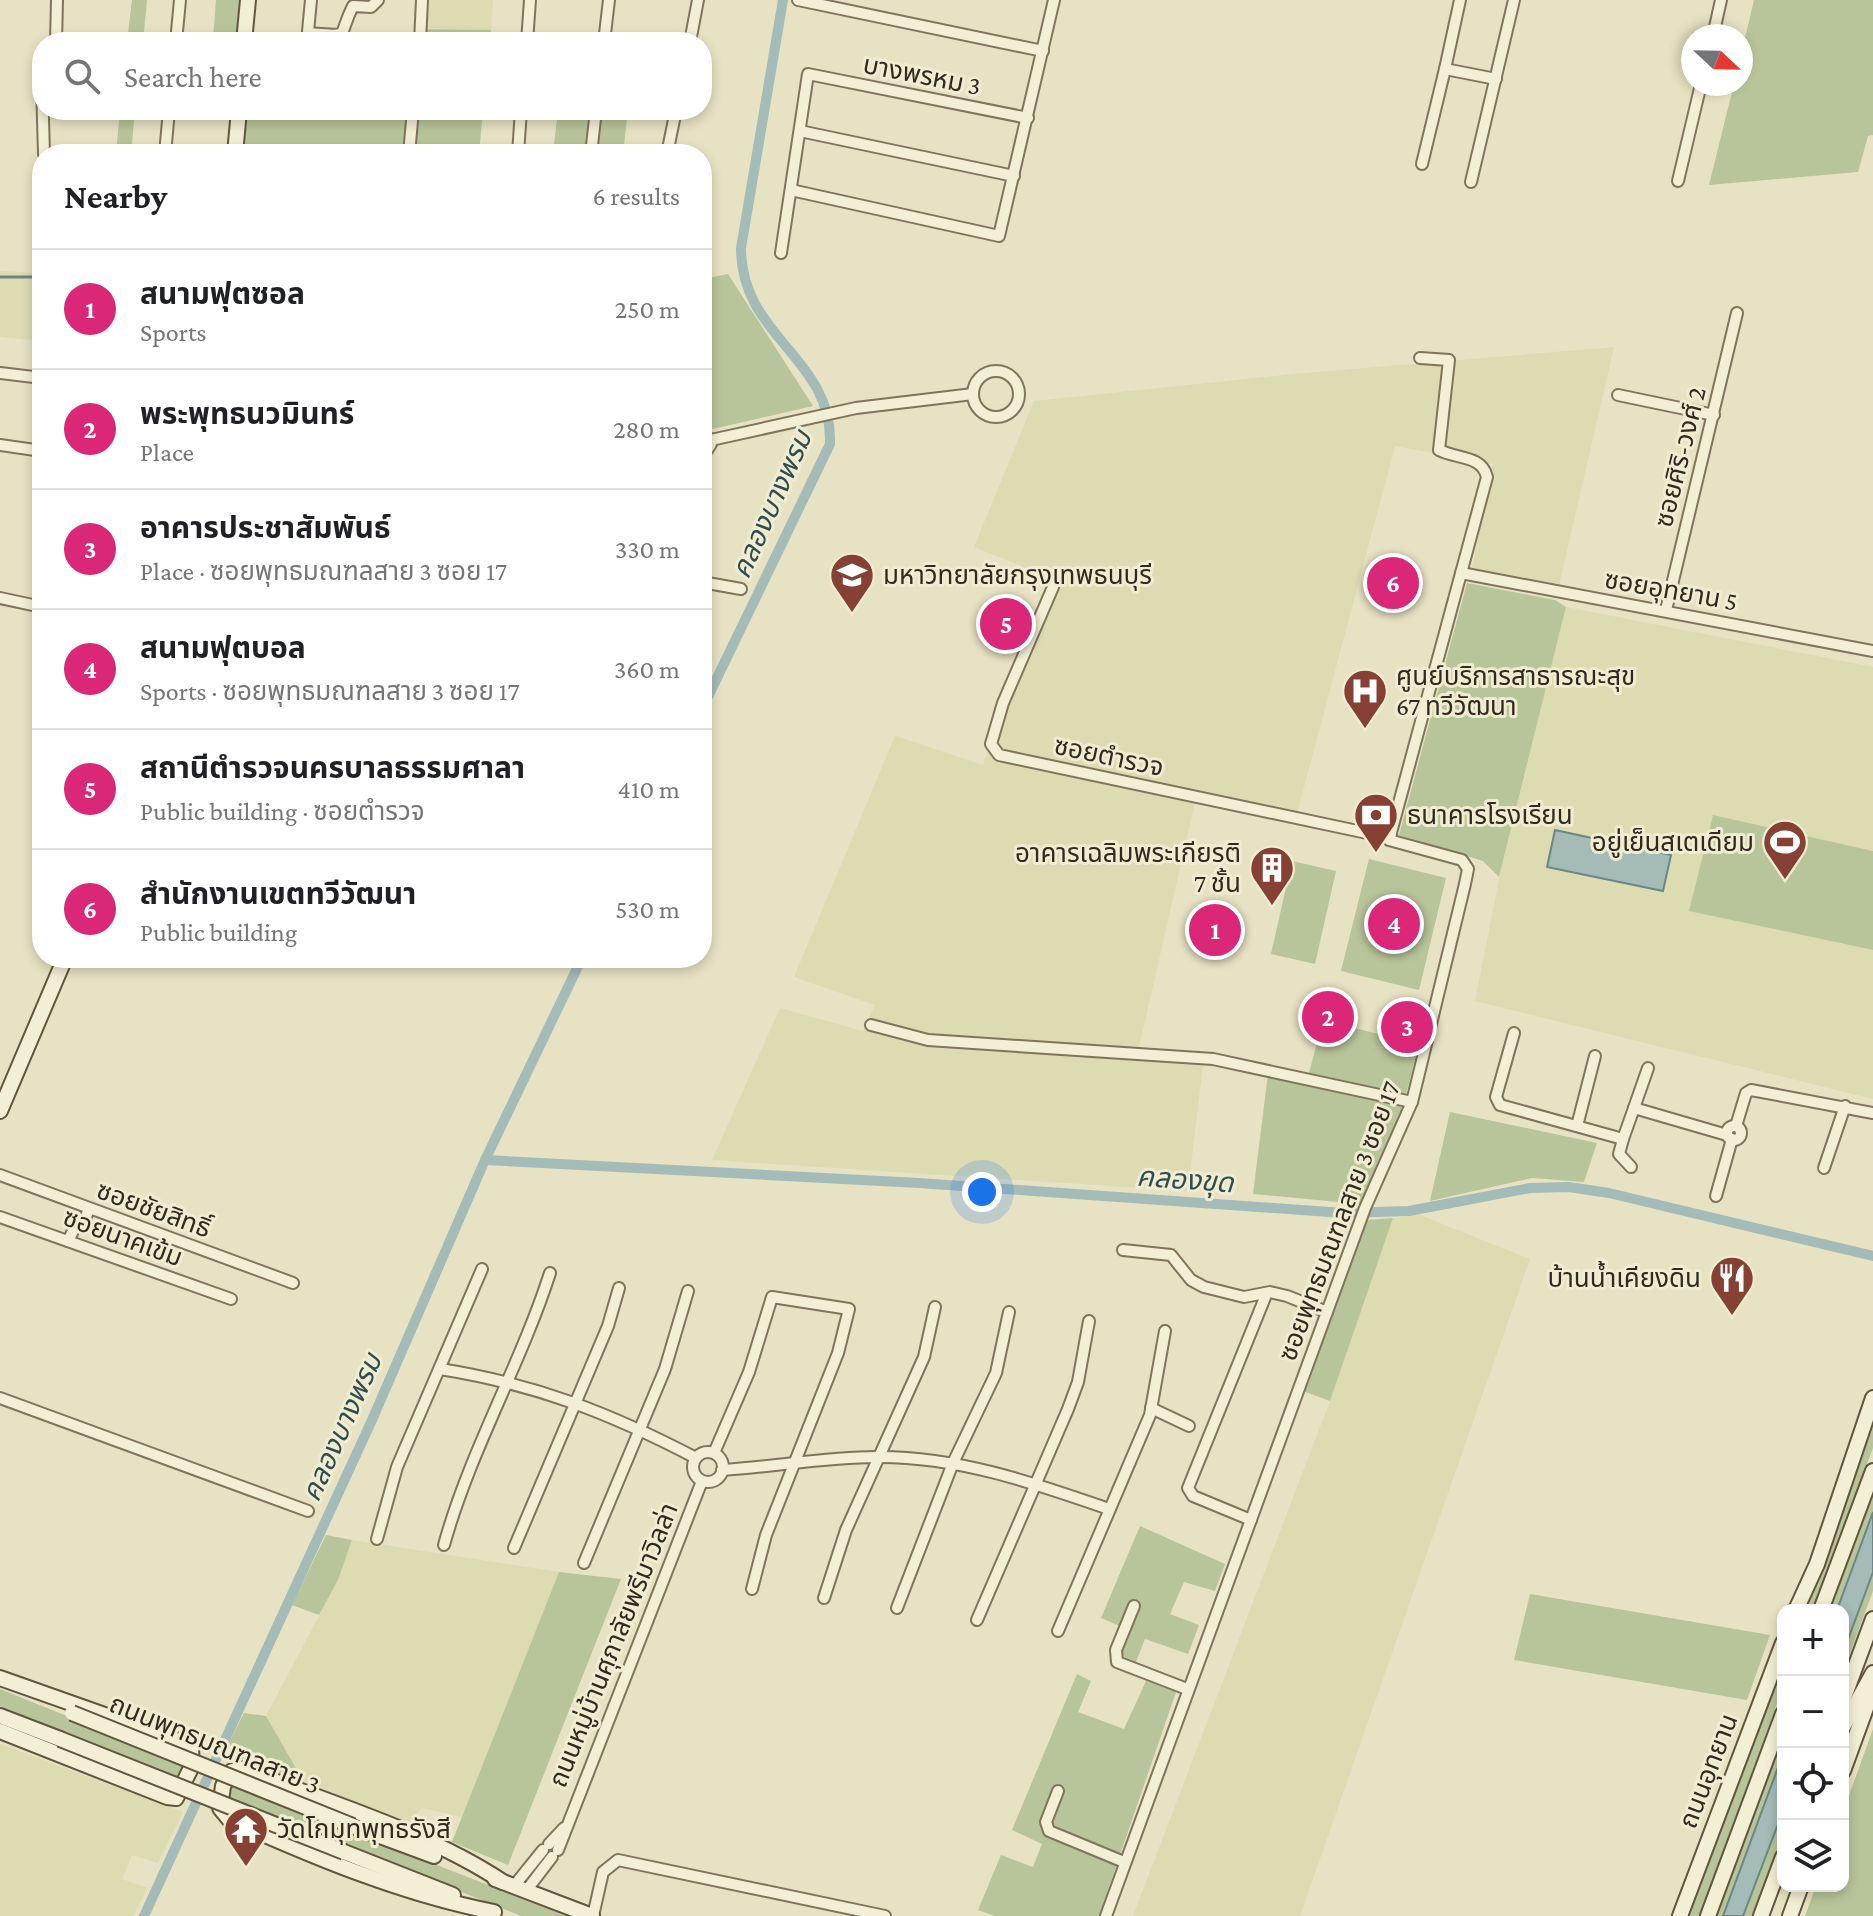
<!DOCTYPE html>
<meta charset="utf-8">
<style>
:root{--surface:#fff;--page:#f2f2f2;--text:#202124;--muted:#757577;--line:#e0e0e0;--accent:#db2777}
body{margin:0;font-family:"Crimson Pro","Noto Sans Thai",serif;background:var(--page);color:var(--text)}
.controls{position:absolute;right:24px;bottom:24px;display:grid;overflow:hidden;border-radius:16px;box-shadow:0 4px 12px #0003}
.controls button{width:72px;height:72px;display:grid;place-items:center;padding:0;border:0;border-bottom:2px solid var(--line);background:var(--surface);color:var(--text);font:40px sans-serif}
.compass{position:absolute;left:1681px;top:24px;width:72px;height:72px;border-radius:50%;background:var(--surface);box-shadow:0 4px 12px #0003;rotate:112deg}
.you{position:absolute;left:982px;top:1192px;width:28px;height:28px;margin:-20px;border:6px solid #fff;border-radius:50%;background:#1a73e8;box-shadow:0 0 0 12px #1a73e833}
.badge{display:grid;place-items:center;width:52px;height:52px;border-radius:50%;background:var(--accent);color:#fff;font-size:26px;font-weight:700}
.pin{position:absolute;translate:-50% -50%;border:4px solid #fff;box-shadow:0 2px 8px #0006}
.list{margin:0;padding:0;list-style:none}
h2{display:flex;justify-content:space-between;align-items:center;height:104px;margin:0;padding:0 32px;font-size:34px}
h2 small{font-size:26px;font-weight:400;color:var(--muted)}
.list li{display:grid;grid-template-columns:52px 1fr auto;gap:24px;align-items:center;box-sizing:border-box;height:120px;padding:0 32px;border-top:2px solid var(--line)}
.list b{display:block;font-size:30px;white-space:nowrap}
.list p{margin:0;font-size:26px;white-space:nowrap;color:var(--muted)}
.list em{font-size:26px;font-style:normal;color:var(--muted)}
.icon{flex:none;width:44px;height:44px;fill:none;stroke:currentColor;stroke-width:2;stroke-linecap:round;stroke-linejoin:round}
.map{position:relative;flex:none;width:1873px;height:1916px;overflow:hidden}
.search{position:absolute;background:var(--surface);box-shadow:0 4px 12px #0003;left:32px;top:32px;width:680px;height:88px;display:flex;align-items:center;gap:20px;box-sizing:border-box;padding:0 28px;border-radius:32px;color:var(--muted);font-size:30px}
.panel{position:absolute;background:var(--surface);box-shadow:0 4px 12px #0003;left:32px;top:144px;width:680px;height:824px;border-radius:32px}
.map>svg:first-child{display:block}
</style>
<div class="map">
<svg width="1873" height="1916" viewBox="0 0 1873 1916">
<rect width="100%" height="100%" fill="#e7e2c3"/>
<!-- farmland -->
<g fill="#dcdbb2" fill-rule="evenodd">
<polygon points="427,0 493,0 491,30 426,28"/>
<polygon points="0,271 42,273 42,341 0,337"/>
<polygon points="1614,347 1559,585 1472,568 1493,464 1395,446 1296,817 1196,798 1137,1056 1203,1063 1188,1191 712,1160 780,1008 863,1031 875,1005 794,977 895,736 983,765 1051,578 974,547 1034,401 1294,374"/>
<path d="M1566,607l307,60v184l-160,-36 -23,96 183,39v149l-398,-98 26,-131zM1555,831l116,24 -8,36z"/>
<polygon points="1420,1215 1530,1259 1300,1916 1133,1916 1330,1401 1393,1218"/>
<polygon points="352,1540 559,1572 462,1817 422,1808 409,1822 305,1784 266,1716 338,1580"/>
<polygon points="0,1744 183,1812 158,1863 132,1855 122,1879 148,1888 133,1916 0,1916"/>
</g>
<!-- green -->
<g fill="#b8c499">
<polygon points="132,0 147,0 143,42 127,42"/>
<polygon points="216,0 243,0 239,41 213,39"/>
<polygon points="1754,0 1873,0 1873,135 1868,136 1858,172 1709,185 1734,84 1741,84 1741,55"/>
<polygon points="414,29 491,30 490,42 413,42"/>
<polygon points="120,110 135,110 131,154 116,154"/>
<polygon points="270,110 483,110 479,154 241,154 244,119 269,120"/>
<polygon points="558,110 628,110 623,154 553,154"/>
<polygon points="728,274 813,406 713,429 702,424 702,279"/>
<polygon points="1467,583 1555,600 1566,607 1499,877 1483,861 1399,835"/>
<polygon points="1713,815 1873,851 1873,950 1689,911"/>
<polygon points="1369,859 1446,878 1419,990 1341,971"/>
<polygon points="1292,861 1336,871 1315,964 1271,954"/>
<polygon points="1350,1027 1419,1044 1406,1094 1309,1073 1319,1035"/>
<polygon points="1268,1074 1404,1106 1360,1204 1253,1194"/>
<polygon points="1450,1112 1597,1143 1584,1182 1532,1178 1430,1201"/>
<polygon points="1393,1218 1330,1401 1303,1391 1367,1220"/>
<polygon points="1873,1411 1873,1448 1813,1610 1807,1610"/>
<polygon points="1873,1495 1873,1512 1839,1605 1837,1610 1830,1610"/>
<polygon points="1140,1526 1225,1564 1215,1591 1184,1582 1170,1614 1199,1625 1188,1654 1145,1639 1136,1662 1113,1652 1122,1627 1101,1618"/>
<polygon points="326,1535 352,1540 338,1580 319,1615 292,1605"/>
<polygon points="559,1572 621,1579 508,1865 452,1842"/>
<polygon points="1873,1572 1873,1591 1843,1672 1843,1653"/>
<polygon points="1530,1594 1770,1635 1747,1700 1514,1660"/>
<polygon points="1783,1656 1783,1687 1700,1916 1686,1916"/>
<polygon points="1077,1674 1091,1681 1078,1712 1124,1729 1146,1681 1176,1692 1099,1916 995,1916 978,1910 1001,1855 1033,1867 1042,1844 1012,1830"/>
<polygon points="0,1689 186,1764 180,1779 0,1709"/>
<polygon points="244,1713 266,1716 305,1784 224,1753"/>
<polygon points="1873,1729 1873,1916 1805,1916 1816,1886 1843,1886 1843,1812"/>
<polygon points="1783,1735 1783,1754 1723,1916 1716,1916"/>
<polygon points="231,1785 568,1916 521,1916 226,1797"/>
<polygon points="1783,1811 1783,1833 1752,1916 1743,1916"/>
</g>
<!-- water -->
<g fill="#a4bbb8" stroke="#6d8785" stroke-width="2">
<polygon points="1555,830 1671,855 1663,891 1547,867"/>
<polygon points="1873,1512 1873,1572 1843,1653 1843,1610 1837,1610"/>
<polygon points="1783,1754 1783,1811 1743,1916 1723,1916"/>
</g>
<g fill="none" stroke-linecap="round" stroke-linejoin="round">
<!-- stream -->
<polyline stroke="#6d8785" stroke-width="3" points="0,277 42,277"/>
<!-- canal -->
<g stroke="#a4bbb8" stroke-width="10">
<path d="M702,709l128,-265c3,-87 -89,-106 -89,-196l42,-248"/>
<polyline points="485,1160 919,1183 1344,1213 1409,1211 1530,1188 1569,1187 1609,1193 1873,1256"/>
<polyline points="144,1916 372,1420 485,1160 582,958"/>
</g>
<!-- street casing -->
<g stroke="#7f745c" stroke-width="14">
<g id="street">
<polyline points="798,0 1043,51"/>
<polyline points="1460,0 1445,69 1496,79"/>
<path d="M308,33c46,3 28,6 45,-27l18,1 7,-7"/>
<polyline points="1713,36 1721,0"/>
<polyline points="56,42 57,0"/>
<polyline points="176,42 180,0"/>
<polyline points="307,42 311,0"/>
<polyline points="420,42 422,0"/>
<polyline points="527,42 530,0"/>
<polyline points="604,42 609,0"/>
<polyline points="690,42 698,0"/>
<polyline points="42,84 44,154"/>
<polyline points="800,131 1014,176"/>
<polyline points="165,154 169,110"/>
<polyline points="409,154 413,110"/>
<polyline points="518,154 521,110"/>
<polyline points="591,154 596,110"/>
<polyline points="667,154 676,110"/>
<polyline points="1422,164 1445,69"/>
<polyline points="1678,181 1701,84"/>
<polyline points="1471,182 1514,0"/>
<polyline points="791,190 999,236 1054,0"/>
<polyline points="781,253 808,74 1028,118"/>
<circle cx="996" cy="394" r="23"/>
<polyline points="0,373 42,378"/>
<polyline points="1618,395 1714,415"/>
<polyline points="702,428 711,444 702,458"/>
<polyline points="711,440 856,408 973,394"/>
<polyline points="0,445 42,451"/>
<polyline points="1461,573 1873,651"/>
<polyline points="702,582 741,589"/>
<polyline points="1053,587 1003,703 991,744 999,755 1367,833 1391,834"/>
<polyline points="0,598 42,607"/>
<polyline points="1666,610 1737,313"/>
<polyline points="702,639 705,640"/>
<polyline points="871,1025 928,1040 1213,1059 1412,1102"/>
<polyline points="1514,1033 1496,1097 1500,1105 1623,1139 1634,1108 1727,1135"/>
<polyline points="1634,1108 1648,1068"/>
<polyline points="1577,1126 1595,1056"/>
<polyline points="1736,1126 1746,1093 1751,1090 1873,1113"/>
<circle cx="1734" cy="1133" r="7"/>
<polyline points="1623,1139 1619,1154 1631,1167"/>
<polyline points="1824,1168 1845,1106"/>
<polyline points="0,1175 293,1283"/>
<polyline points="1716,1196 1732,1139"/>
<polyline points="0,1217 231,1299"/>
<polyline points="68,1241 76,1225 84,1221 89,1209"/>
<polyline points="1123,1250 1171,1255 1191,1280 1204,1287 1244,1297 1270,1292 1287,1296 1327,1312"/>
<path d="M440,1369c95,15 170,44 256,89"/>
<polyline points="0,1398 308,1511"/>
<polyline points="1151,1408 1189,1426"/>
<circle cx="708" cy="1467" r="15"/>
<polyline points="714,1453 749,1372 772,1297 849,1309 838,1353 766,1535 752,1589"/>
<path d="M722,1470c52,-3 102,-13 154,-13 81,-1 158,26 233,52"/>
<polyline points="1251,1520 1193,1496 1188,1488 1266,1295"/>
<polyline points="377,1539 397,1467 482,1269"/>
<path d="M444,1545c26,-94 76,-179 106,-272"/>
<polyline points="514,1548 608,1326 619,1288"/>
<polyline points="584,1563 665,1369 688,1291"/>
<polyline points="824,1598 846,1530 924,1357 935,1307"/>
<polyline points="1134,1606 1116,1650 1117,1662 1187,1689"/>
<polyline points="897,1608 953,1463 996,1373 1009,1312"/>
<polyline points="977,1620 1068,1409 1078,1382 1089,1321"/>
<polyline points="1058,1631 1150,1415 1165,1331"/>
<polyline points="1058,1791 1046,1822 1049,1831 1124,1862"/>
<polyline points="549,1844 564,1828"/>
<polyline points="558,1850 702,1481"/>
<polyline points="514,1886 543,1850"/>
<polyline points="526,1891 552,1857"/>
<polyline points="593,1916 603,1872 618,1860 885,1916"/>
<path d="M1106,1916l259,-708 47,-106 53,-218 3,-15 -6,-9 -73,-20 98,-363c-5,-22 -31,-18 -48,-27l10,-90 -29,-2"/>
</g>
</g>
<!-- secondary casing -->
<g stroke="#61553f" stroke-width="18">
<g id="secondary">
<polyline points="244,42 248,0"/>
<polyline points="235,154 239,110"/>
<polyline points="0,1111 65,958"/>
<polyline points="1796,1610 1817,1564 1873,1398"/>
<polyline points="1821,1610 1873,1471"/>
<polyline points="0,1678 181,1742 191,1749 192,1766 176,1798 167,1797 0,1731"/>
<polyline points="1843,1700 1873,1619"/>
<polyline points="0,1716 60,1739"/>
<polyline points="1843,1727 1873,1673"/>
<polyline points="1843,1771 1873,1689"/>
<polyline points="353,1826 434,1856"/>
<polyline points="344,1852 453,1895"/>
<polyline points="495,1879 592,1916"/>
<path d="M494,1912c-92,-18 -180,-55 -265,-93l-9,-11 3,-22 9,-15 10,-2c85,33 186,63 261,113"/>
<polyline points="1680,1916 1783,1643"/>
<polyline points="1708,1916 1783,1714"/>
<polyline points="1761,1916 1783,1857"/>
<polyline points="1790,1916 1801,1886"/>
</g>
</g>
<!-- street -->
<use href="#street" stroke="#f3efd5" stroke-width="10"/>
<!-- secondary -->
<use href="#secondary" stroke="#f3efd5" stroke-width="14"/>
<!-- secondary-bridge casing -->
<g stroke="#61553f" stroke-width="18" stroke-linecap="butt">
<g id="secondary-bridge">
<polyline points="72,1713 353,1826"/>
<polyline points="60,1739 344,1852"/>
</g>
</g>
<!-- secondary-bridge -->
<use href="#secondary-bridge" stroke="#f3efd5" stroke-width="14"/>
</g>
<!-- icons -->
<defs>
<g id="university-pin" transform="scale(2.3)"><path d="M0 17L-7.5 6A9.5 9.5 0 1 1 7.5 6Z" fill="#864134" stroke="#f0ecd2"/><path d="M0-5L7-2L0 1L-7-2ZM-4 1L0 2.5L4 1V4Q0 6-4 4Z" fill="#fff"/></g>
<g id="hospital-pin" transform="scale(2.3)"><path d="M0 17L-7.5 6A9.5 9.5 0 1 1 7.5 6Z" fill="#864134" stroke="#f0ecd2"/><path d="M-5-5h3v3.5h4V-5h3V5h-3V1.5h-4V5h-3Z" fill="#fff"/></g>
<g id="bank-pin" transform="scale(2.3)"><path d="M0 17L-7.5 6A9.5 9.5 0 1 1 7.5 6Z" fill="#864134" stroke="#f0ecd2"/><path d="M-6-4H6V4H-6ZM0-2.3a2.3 2.3 0 1 0 0 4.6a2.3 2.3 0 1 0 0-4.6Z" fill="#fff"/></g>
<g id="stadium-pin" transform="scale(2.3)"><path d="M0 17L-7.5 6A9.5 9.5 0 1 1 7.5 6Z" fill="#864134" stroke="#f0ecd2"/><path d="M0-5a6.5 5 0 1 0 0 10a6.5 5 0 1 0 0-10ZM-3.5-1.8h7v3.6h-7Z" fill="#fff"/></g>
<g id="building-pin" transform="scale(2.3)"><path d="M0 17L-7.5 6A9.5 9.5 0 1 1 7.5 6Z" fill="#864134" stroke="#f0ecd2"/><path d="M-4-6H4V6H1V3H-1V6H-4ZM-2.5-4.3h1.7v1.8h-1.7ZM.8-4.3h1.7v1.8H.8ZM-2.5-1h1.7V.8h-1.7ZM.8-1h1.7V.8H.8Z" fill="#fff"/></g>
<g id="restaurant-pin" transform="scale(2.3)"><path d="M0 17L-7.5 6A9.5 9.5 0 1 1 7.5 6Z" fill="#864134" stroke="#f0ecd2"/><path d="M-5-6h1v4h1v-4h1v4h1v-4h1v5L-1.5 .5V6h-2V.5L-5-1ZM5-6V6H3V1.5H1.5Q1.5-4 5-6Z" fill="#fff"/></g>
<g id="temple-pin" transform="scale(2.3)"><path d="M0 17L-7.5 6A9.5 9.5 0 1 1 7.5 6Z" fill="#864134" stroke="#f0ecd2"/><path d="M0-6L5-2H3V0L6.5 2.5H4V6H1.5V3h-3V6H-4V2.5H-6.5L-3 0V-2H-5Z" fill="#fff"/></g>
</defs>
<g fill-rule="evenodd">
<use href="#university-pin" x="852" y="575"/>
<use href="#hospital-pin" x="1365" y="691"/>
<use href="#bank-pin" x="1376" y="815"/>
<use href="#stadium-pin" x="1785" y="842"/>
<use href="#building-pin" x="1272" y="868"/>
<use href="#restaurant-pin" x="1732" y="1278"/>
<use href="#temple-pin" x="246" y="1829"/>
</g>
<g text-anchor="middle" stroke-width="6" stroke-linejoin="round" paint-order="stroke">
<!-- street labels -->
<g font-size="26" fill="#312a1e" stroke="#f0ecd2">
<text transform="translate(922 75) rotate(11)" y="9">บางพรหม 3</text>
<text transform="translate(1680 457) rotate(-76)" y="9">ซอยศิริ-วงศ์ 2</text>
<text transform="translate(1671 590) rotate(10)" y="9">ซอยอุทยาน 5</text>
<text transform="translate(1109 756) rotate(12)" y="9">ซอยตำรวจ</text>
<text transform="translate(154 1209) rotate(20)" y="9">ซอยชัยสิทธิ์</text>
<text transform="translate(1339 1221) rotate(-69)" y="9">ซอยพุทธมณฑลสาย 3 ซอย 17</text>
<text transform="translate(123 1237) rotate(20)" y="9">ซอยนาคเข้ม</text>
<text transform="translate(613 1645) rotate(-68)" y="9">ถนนหมู่บ้านศุภาลัยพรีมาวิลล่า</text>
<text transform="translate(215 1744) rotate(22)" y="9">ถนนพุทธมณฑลสาย 3</text>
<text transform="translate(1708 1771) rotate(-69)" y="9">ถนนอุทยาน</text>
</g>
<!-- poi labels -->
<g font-size="26" fill="#312a1e" stroke="#f0ecd2" text-anchor="start">
<text x="883" y="584">มหาวิทยาลัยกรุงเทพธนบุรี</text>
<text x="1396" y="685">ศูนย์บริการสาธารณะสุข<tspan x="1396" dy="30">67 ทวีวัฒนา</tspan></text>
<text x="1407" y="824">ธนาคารโรงเรียน</text>
<text x="1754" y="851" text-anchor="end">อยู่เย็นสเตเดียม</text>
<text x="1241" y="862" text-anchor="end">อาคารเฉลิมพระเกียรติ<tspan x="1241" dy="30">7 ชั้น</tspan></text>
<text x="1701" y="1287" text-anchor="end">บ้านน้ำเคียงดิน</text>
<text x="277" y="1838">วัดโกมุทพุทธรังสี</text>
</g>
<!-- water labels -->
<g font-size="28" font-style="italic" fill="#304c4f" stroke="#f0ecd2">
<text transform="translate(771 504) rotate(-66)" y="10">คลองบางพรม</text>
<text transform="translate(1185 1179) rotate(4)" y="10">คลองขุด</text>
<text transform="translate(341 1427) rotate(-66)" y="10">คลองบางพรม</text>
</g>
</g>
</svg>
<div class="controls">
<button>+</button>
<button>−</button>
<button><svg class="icon" aria-label="locate" viewBox="0 0 24 24"><circle cx="12" cy="12" r="6"/><path d="M12 2v4M12 18v4M2 12h4M18 12h4"/></svg></button>
<button><svg class="icon" aria-label="layers" viewBox="0 0 24 24"><path d="M12 4l9 5-9 5-9-5zM3 14l9 5 9-5"/></svg></button>
</div>
<svg class="compass" viewBox="-18 -18 36 36"><path d="M0-13l5 13h-10z" fill="#e53935"/><path d="M0 13l5-13h-10z" fill="#757577"/></svg>
<div class="you"></div>
<div class="pin badge" style="left:1215px;top:930px">1</div>
<div class="pin badge" style="left:1328px;top:1017px">2</div>
<div class="pin badge" style="left:1407px;top:1027px">3</div>
<div class="pin badge" style="left:1394px;top:924px">4</div>
<div class="pin badge" style="left:1006px;top:624px">5</div>
<div class="pin badge" style="left:1393px;top:583px">6</div>
<div class="search"><svg class="icon" aria-label="search" viewBox="0 0 24 24"><circle cx="10" cy="10" r="6"/><path d="M15 15l6 6"/></svg>Search here</div>
<section class="panel">
<h2>Nearby<small>6 results</small></h2>
<ul class="list">
<li><span class="badge">1</span><div><b>สนามฟุตซอล</b><p>Sports</p></div><em>250 m</em></li>
<li><span class="badge">2</span><div><b>พระพุทธนวมินทร์</b><p>Place</p></div><em>280 m</em></li>
<li><span class="badge">3</span><div><b>อาคารประชาสัมพันธ์</b><p>Place · ซอยพุทธมณฑลสาย 3 ซอย 17</p></div><em>330 m</em></li>
<li><span class="badge">4</span><div><b>สนามฟุตบอล</b><p>Sports · ซอยพุทธมณฑลสาย 3 ซอย 17</p></div><em>360 m</em></li>
<li><span class="badge">5</span><div><b>สถานีตำรวจนครบาลธรรมศาลา</b><p>Public building · ซอยตำรวจ</p></div><em>410 m</em></li>
<li><span class="badge">6</span><div><b>สำนักงานเขตทวีวัฒนา</b><p>Public building</p></div><em>530 m</em></li>
</ul>
</section>
</div>
